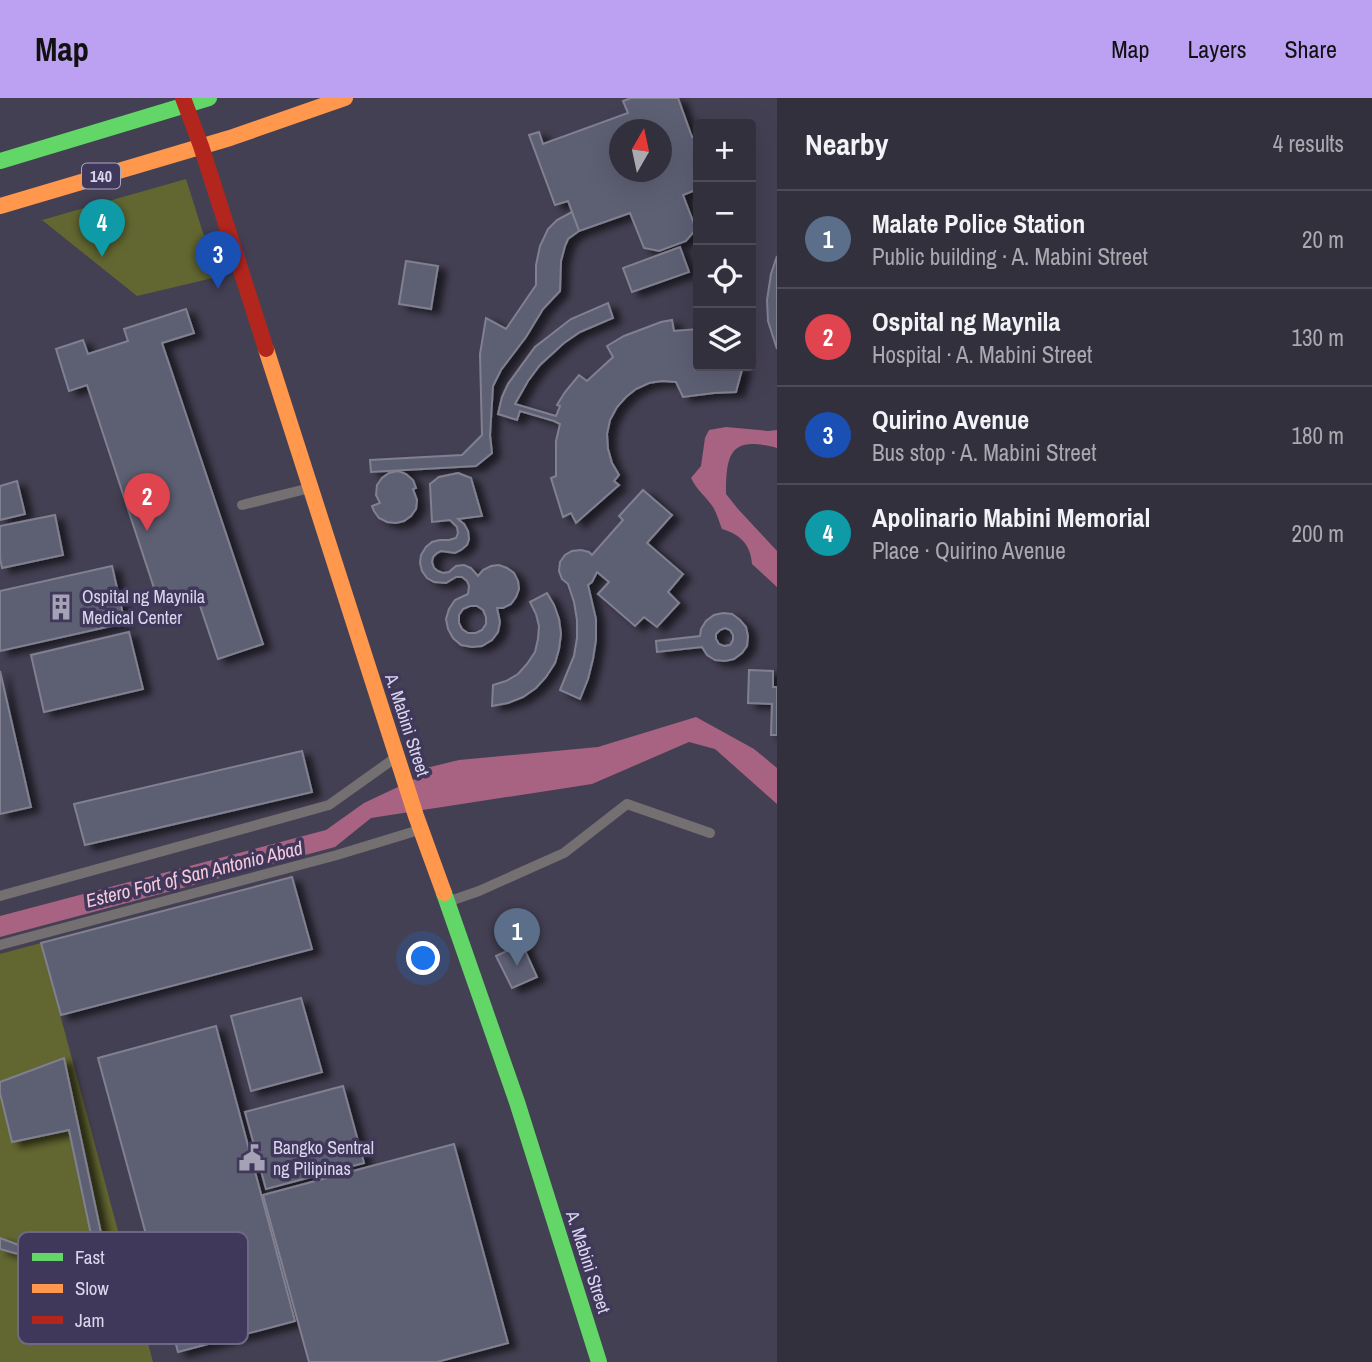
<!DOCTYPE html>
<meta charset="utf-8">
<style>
:root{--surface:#33303e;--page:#3e3c49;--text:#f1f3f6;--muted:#a9a9b0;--line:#4e4b58;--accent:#bca0f2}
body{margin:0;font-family:"Archivo Narrow",sans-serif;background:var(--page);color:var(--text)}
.controls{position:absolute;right:21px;top:21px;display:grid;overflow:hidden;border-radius:7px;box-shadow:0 7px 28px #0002}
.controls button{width:63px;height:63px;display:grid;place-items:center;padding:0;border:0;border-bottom:2px solid var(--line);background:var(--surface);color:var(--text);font:35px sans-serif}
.compass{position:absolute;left:609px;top:21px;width:63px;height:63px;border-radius:50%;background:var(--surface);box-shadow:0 7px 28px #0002;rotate:9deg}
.you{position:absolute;left:424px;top:861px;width:24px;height:24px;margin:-18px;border:5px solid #fff;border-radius:50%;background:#1a73e8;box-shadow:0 0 0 10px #1a73e833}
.badge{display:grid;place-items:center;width:46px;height:46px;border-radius:50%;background:var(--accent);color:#fff;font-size:23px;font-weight:700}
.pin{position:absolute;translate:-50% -58px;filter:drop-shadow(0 2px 4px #0008)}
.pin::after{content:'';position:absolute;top:37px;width:24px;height:21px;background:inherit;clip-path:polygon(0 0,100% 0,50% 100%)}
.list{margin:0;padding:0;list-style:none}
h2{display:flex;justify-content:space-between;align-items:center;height:91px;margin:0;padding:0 28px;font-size:30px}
h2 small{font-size:23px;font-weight:400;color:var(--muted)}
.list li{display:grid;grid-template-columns:46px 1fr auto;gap:21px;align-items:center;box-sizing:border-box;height:98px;padding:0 28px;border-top:2px solid var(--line)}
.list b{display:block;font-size:26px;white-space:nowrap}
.list p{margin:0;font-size:23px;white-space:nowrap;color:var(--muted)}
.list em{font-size:23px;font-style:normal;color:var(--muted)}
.icon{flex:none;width:38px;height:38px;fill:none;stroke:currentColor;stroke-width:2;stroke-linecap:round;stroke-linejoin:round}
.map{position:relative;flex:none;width:777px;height:1264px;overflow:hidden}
header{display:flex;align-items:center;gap:42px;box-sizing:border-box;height:98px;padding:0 35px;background:var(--accent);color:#111}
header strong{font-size:33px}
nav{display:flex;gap:38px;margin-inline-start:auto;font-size:24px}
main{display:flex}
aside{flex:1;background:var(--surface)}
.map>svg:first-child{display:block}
</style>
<header>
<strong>Map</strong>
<nav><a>Map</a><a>Layers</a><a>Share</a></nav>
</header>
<main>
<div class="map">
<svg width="777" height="1264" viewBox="0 0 777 1264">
<defs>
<filter id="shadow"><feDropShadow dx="8" dy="4.5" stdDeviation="3.5" flood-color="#0009"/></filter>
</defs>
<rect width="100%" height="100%" fill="#444053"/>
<!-- green -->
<g fill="#626630">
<polygon points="186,81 217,179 137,198 42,122"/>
<polygon points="41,845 153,1264 0,1264 0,856"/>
</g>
<!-- water -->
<g fill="#a86382">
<path d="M726,329l42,4 9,-1v18c-46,-12 -51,4 -51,46l12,15 39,42v36l-25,-23c-1,-19 -12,-30 -30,-35 -3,-8 -5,-15 -9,-22 -8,-12 -15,-15 -22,-29l10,-12 4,-28 4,-8z"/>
<polygon points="696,619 754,651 777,670 777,706 715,651 689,644 592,686 371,720 335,749 0,839 0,818 326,732 364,705 417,680 418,672 459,662 598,649"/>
</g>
<!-- building -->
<g fill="#5d5e73" stroke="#808090" stroke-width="2" fill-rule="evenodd" filter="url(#shadow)">
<path d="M631,0h47l14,39 6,-2v54l-15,6 13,34 -10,12 -27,10 -15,-3 -14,-35 -51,18 -11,-30 -13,4 -26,-70 10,-3 4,12 85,-31 -5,-12zM620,32h42v42h-42z"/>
<polygon points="572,114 579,133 568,141 565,148 561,163 560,193 543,211 526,239 501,272 493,288 490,337 492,355 476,368 371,374 370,362 462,357 482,337 480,256 486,220 506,231 536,187 536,167 540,148 548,131 557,122"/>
<polygon points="680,149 689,174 632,194 623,170"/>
<polygon points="777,158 777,251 768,223 767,202 771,176"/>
<polygon points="406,163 438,168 431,211 399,206"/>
<polygon points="608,205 613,220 580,234 564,245 540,267 528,283 515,306 556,318 560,308 557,307 565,294 579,277 587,283 613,259 607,248 624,238 661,224 672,222 674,233 698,231 698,268 743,268 736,294 714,295 683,299 676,284 662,283 649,285 636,291 626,299 617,309 610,322 607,336 608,351 612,365 619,377 614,383 619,387 576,425 571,415 563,419 551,380 556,378 556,343 560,326 554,323 520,313 517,322 498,316 502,299 508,286 535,249 571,221"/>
<polygon points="186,211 194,235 162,245 263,546 218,561 194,490 158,502 87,287 69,293 56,251 83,242 88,256 128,243 124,231"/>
<polygon points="398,373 406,376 413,382 416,390 413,391 417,402 416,411 411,418 404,423 396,425 387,424 379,420 374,413 372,408 380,405 376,397 377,387 382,380 389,375"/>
<path d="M458,375l13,5 11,38 -24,3 6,5 4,7 1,8 -2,6 -6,5 -6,3 -14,-2 -4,2 -4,4 -1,5 2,6 4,3 5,2 6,-1 7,-6 8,-1 7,3 7,8 5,-6 8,-4 8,-1 8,3 7,5 4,8 1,8 -3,8 -5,7 -8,4h-6l3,14 -2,10 -6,8 -10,6 -10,1 -11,-2 -8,-7 -5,-9 -2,-10 3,-10 6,-9 13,-6 1,-8 -2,-5 -5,-4h-6l-10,6 -12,-1 -7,-4 -5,-7 -2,-8 1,-8 5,-8 6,-5 8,-2h9l7,-2 2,-5 -1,-6 -7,-7 -18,2 -2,-38 9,-7zM470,508h7l6,4 3,7v7l-4,6 -6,3h-8l-6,-4 -3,-6v-8l4,-6z"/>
<polygon points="17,383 25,416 0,422 0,388"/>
<polygon points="643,392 672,417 647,445 683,476 668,494 679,505 657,529 644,519 635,528 598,496 609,484 597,474 592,484 588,487 596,521 596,542 593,561 588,581 580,601 560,592 574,558 577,540 577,522 574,504 568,486 562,481 559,473 560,464 565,457 572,453 581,452 589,454 592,457 623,422 619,418"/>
<polygon points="55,417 63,457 2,470 0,460 0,428"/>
<polygon points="112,468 125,525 0,553 0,493"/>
<polygon points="547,495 554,507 559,521 561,536 559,551 555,565 546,579 536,590 523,599 508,605 492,608 493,587 506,583 518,576 527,566 535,554 538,541 539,528 536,516 530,504"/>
<path d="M723,515l9,1 8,6 6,7 2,9 -1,10 -5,7 -8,6 -9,2 -10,-1 -8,-5 -5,-8 -45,5 -1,-11 44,-5 1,-7 5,-8 8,-6zM725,530l5,2 3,5v5l-3,5 -6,1 -5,-2 -3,-5v-5l4,-4z"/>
<polygon points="129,534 143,591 44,614 31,557"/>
<polygon points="749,572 773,573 773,589 777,589 777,637 771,637 772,606 748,605"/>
<polygon points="0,573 31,709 0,716"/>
<polygon points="302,653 312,694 85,747 74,706"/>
<polygon points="292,779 312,851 61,917 41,845"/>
<polygon points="522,846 537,879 512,890 496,858"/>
<polygon points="301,900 322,974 251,993 231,918"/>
<polygon points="216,928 295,1223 178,1254 98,960"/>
<polygon points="64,960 105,1154 117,1150 141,1227 140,1231 136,1235 131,1233 70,1194 78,1173 0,1151 0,1140 37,1154 91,1168 93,1161 66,1154 64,1151 66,1149 68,1151 93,1146 69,1032 12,1044 0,995 0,984"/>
<polygon points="343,988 364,1065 266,1091 245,1014"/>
<polygon points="454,1046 508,1245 437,1264 309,1264 263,1097"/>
</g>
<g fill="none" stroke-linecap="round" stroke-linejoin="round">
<!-- lane -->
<g stroke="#746f70" stroke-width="10">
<polyline points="242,407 310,390"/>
<polyline points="0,798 329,707 395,660"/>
<polyline points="450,803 479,793 564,755 627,706 710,735"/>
<polyline points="0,847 337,757 419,732"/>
</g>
<!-- fast -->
<g stroke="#63d668" stroke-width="16">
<polyline points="0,63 209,0"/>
<polyline points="444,795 517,1004 599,1264"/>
</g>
<!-- slow -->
<g stroke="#ff974d" stroke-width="16">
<polyline points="0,108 230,40 345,0"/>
<polyline points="266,251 416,718 444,795"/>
</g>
<!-- jam -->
<polyline stroke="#b3261e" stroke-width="16" points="183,0 201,48 266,251"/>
</g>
<!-- icons -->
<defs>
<g id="building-bare" transform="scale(2.1)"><path d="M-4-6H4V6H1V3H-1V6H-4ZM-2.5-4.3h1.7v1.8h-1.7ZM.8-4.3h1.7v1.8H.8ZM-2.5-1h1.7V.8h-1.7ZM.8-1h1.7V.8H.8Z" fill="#a6a2b6" stroke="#40385b" stroke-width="2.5" paint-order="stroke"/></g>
<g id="civic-bare" transform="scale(2.1)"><path d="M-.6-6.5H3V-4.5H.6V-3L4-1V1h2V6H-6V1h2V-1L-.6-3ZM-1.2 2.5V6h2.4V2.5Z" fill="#a6a2b6" stroke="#40385b" stroke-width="2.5" paint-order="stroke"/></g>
</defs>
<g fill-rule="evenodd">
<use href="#building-bare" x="61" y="509"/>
<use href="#civic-bare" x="252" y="1060"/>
</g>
<g text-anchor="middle" stroke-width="7" stroke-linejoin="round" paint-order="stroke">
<!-- shield labels -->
<rect fill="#40385b" stroke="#aca7c0" stroke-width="2" x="82" y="65.5" width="38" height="25" rx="5"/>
<g font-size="16" font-weight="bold" fill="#dad6ec">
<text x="101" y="84">140</text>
</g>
<!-- poi labels -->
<g font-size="18" fill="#dad6ec" stroke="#40385b" text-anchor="start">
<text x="82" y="505">Ospital ng Maynila<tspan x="82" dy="21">Medical Center</tspan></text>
<text x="273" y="1056">Bangko Sentral<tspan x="273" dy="21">ng Pilipinas</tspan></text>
</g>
<!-- street labels -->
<g font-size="18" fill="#dad6ec" stroke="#40385b">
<text transform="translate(407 627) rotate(72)" y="6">A. Mabini Street</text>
<text transform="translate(588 1164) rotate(72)" y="6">A. Mabini Street</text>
</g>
<!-- water labels -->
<g font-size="19" font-style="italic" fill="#f6cadb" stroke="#40385b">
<text transform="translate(194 776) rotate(-14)" y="7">Estero Fort of San Antonio Abad</text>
</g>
</g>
<!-- legend -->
<rect x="18" y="1134" width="230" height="112" rx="10" fill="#40385b" stroke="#6e6786" stroke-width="2"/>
<rect x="32" y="1155" width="31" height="8" fill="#63d668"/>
<rect x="32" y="1186" width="31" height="9" fill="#ff974d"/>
<rect x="32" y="1218" width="31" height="8" fill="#b3261e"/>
<g font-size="19" fill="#dad6ec">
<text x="75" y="1166">Fast</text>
<text x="75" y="1197">Slow</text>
<text x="75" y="1229">Jam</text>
</g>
</svg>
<div class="controls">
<button>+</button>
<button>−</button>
<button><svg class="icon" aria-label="locate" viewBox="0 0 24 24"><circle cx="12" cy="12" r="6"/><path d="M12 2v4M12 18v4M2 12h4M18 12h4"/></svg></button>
<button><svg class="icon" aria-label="layers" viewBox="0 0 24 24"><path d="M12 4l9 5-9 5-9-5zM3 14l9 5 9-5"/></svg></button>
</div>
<svg class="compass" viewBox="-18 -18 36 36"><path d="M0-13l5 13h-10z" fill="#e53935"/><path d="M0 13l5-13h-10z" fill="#a9a9b0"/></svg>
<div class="you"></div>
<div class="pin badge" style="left:517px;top:868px;background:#5c6f8a">1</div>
<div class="pin badge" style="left:147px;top:433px;background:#e0444e">2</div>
<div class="pin badge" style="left:218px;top:191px;background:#1a4fb4">3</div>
<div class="pin badge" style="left:102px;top:159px;background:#0f9aa8">4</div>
</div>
<aside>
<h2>Nearby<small>4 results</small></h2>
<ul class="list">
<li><span class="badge" style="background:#5c6f8a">1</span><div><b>Malate Police Station</b><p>Public building · A. Mabini Street</p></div><em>20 m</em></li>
<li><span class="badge" style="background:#e0444e">2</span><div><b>Ospital ng Maynila</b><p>Hospital · A. Mabini Street</p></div><em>130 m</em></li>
<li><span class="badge" style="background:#1a4fb4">3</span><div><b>Quirino Avenue</b><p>Bus stop · A. Mabini Street</p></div><em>180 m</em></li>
<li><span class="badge" style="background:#0f9aa8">4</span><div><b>Apolinario Mabini Memorial</b><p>Place · Quirino Avenue</p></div><em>200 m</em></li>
</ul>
</aside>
</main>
